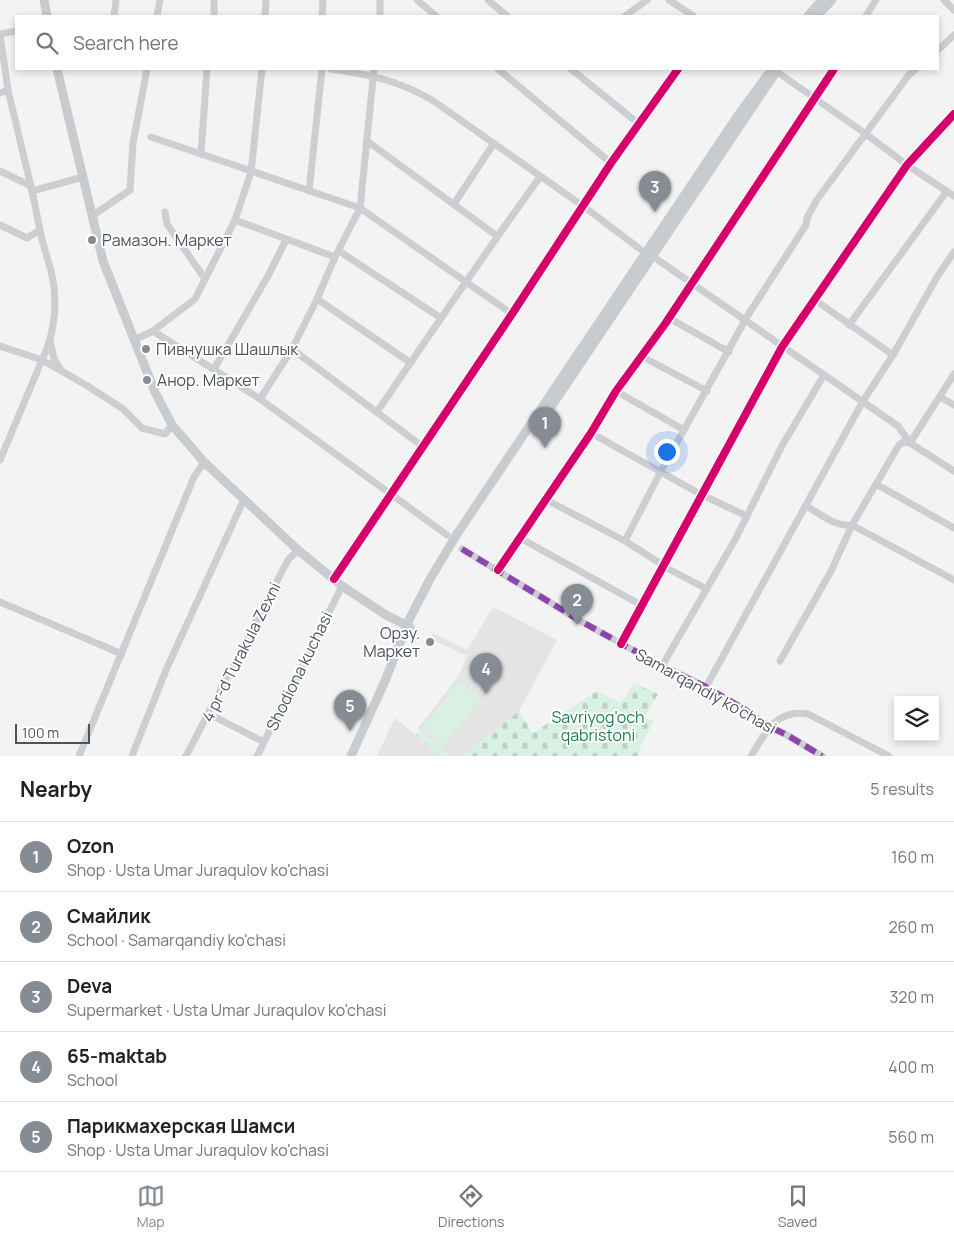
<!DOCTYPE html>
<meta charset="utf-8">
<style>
:root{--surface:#fff;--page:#f6f6f6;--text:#222;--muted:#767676;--line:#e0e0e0;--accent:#858c93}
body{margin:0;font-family:Manrope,sans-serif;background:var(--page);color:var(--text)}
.controls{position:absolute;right:15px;bottom:15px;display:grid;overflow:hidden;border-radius:0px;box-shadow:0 2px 8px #0003}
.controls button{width:45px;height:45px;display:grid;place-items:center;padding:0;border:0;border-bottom:1px solid var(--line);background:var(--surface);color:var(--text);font:25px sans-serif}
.scale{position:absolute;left:15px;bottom:12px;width:75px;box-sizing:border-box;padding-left:5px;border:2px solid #4a545f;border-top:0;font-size:14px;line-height:18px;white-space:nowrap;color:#4a545f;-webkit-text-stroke:4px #fff;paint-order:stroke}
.you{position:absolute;left:666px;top:451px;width:18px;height:18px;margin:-12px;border:4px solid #fff;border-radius:50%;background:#1a73e8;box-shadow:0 0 0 8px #1a73e833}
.badge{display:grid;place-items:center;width:32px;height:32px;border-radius:50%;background:var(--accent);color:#fff;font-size:16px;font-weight:700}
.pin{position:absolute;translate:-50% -41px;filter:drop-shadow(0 1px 2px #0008)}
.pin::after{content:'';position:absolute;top:26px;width:18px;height:15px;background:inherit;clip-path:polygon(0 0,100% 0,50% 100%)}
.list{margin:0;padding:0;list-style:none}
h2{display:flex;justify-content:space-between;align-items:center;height:65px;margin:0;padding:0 20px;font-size:21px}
h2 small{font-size:16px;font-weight:400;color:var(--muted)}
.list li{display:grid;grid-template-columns:32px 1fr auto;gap:15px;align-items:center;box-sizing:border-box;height:70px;padding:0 20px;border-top:1px solid var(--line)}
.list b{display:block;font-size:19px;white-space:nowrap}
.list p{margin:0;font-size:16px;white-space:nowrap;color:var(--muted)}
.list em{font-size:16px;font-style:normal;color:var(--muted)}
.icon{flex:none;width:28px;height:28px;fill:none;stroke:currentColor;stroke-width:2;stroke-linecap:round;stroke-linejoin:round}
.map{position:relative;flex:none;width:954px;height:756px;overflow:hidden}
.search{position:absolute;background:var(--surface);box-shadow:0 2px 8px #0003;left:15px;right:15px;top:15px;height:55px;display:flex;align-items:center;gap:12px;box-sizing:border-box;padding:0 18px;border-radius:0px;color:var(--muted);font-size:19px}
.sheet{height:415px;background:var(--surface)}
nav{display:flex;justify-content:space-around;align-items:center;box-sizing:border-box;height:70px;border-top:1px solid var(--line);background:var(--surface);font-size:14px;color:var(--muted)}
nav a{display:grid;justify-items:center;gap:2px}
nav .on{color:var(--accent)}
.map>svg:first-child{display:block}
</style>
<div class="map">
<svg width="954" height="756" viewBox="0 0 954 756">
<defs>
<pattern id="cemetery-stones" width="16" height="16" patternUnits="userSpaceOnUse" patternTransform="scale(1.25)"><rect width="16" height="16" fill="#d9f1e2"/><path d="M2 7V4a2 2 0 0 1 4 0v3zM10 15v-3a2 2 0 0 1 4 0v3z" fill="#bcd1c4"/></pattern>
</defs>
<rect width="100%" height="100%" fill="#f3f3f3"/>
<!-- education -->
<g fill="#e5e4e5">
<polygon points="493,607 557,640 519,711 462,756 448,756 418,728 458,677 467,656 435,641 431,632 467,650"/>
<polygon points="395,718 420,738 439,756 377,756"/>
</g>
<!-- grass -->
<polygon fill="#d9f1e2" points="459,681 481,699 442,746 423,727"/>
<!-- cemetery -->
<g fill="url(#cemetery-stones)">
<polygon points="634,683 658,694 645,717 654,721 639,749 641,750 638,756 462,756 519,711 533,733 597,691 621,703"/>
<polygon points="420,730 448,756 439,756 416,735"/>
</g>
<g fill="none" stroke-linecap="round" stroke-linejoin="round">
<!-- minor -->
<g stroke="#ccced1" stroke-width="7">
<polyline points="417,0 436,16"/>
<polyline points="488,0 507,16"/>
<polyline points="669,0 693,16"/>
<polyline points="944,0 954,10"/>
<polyline points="114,16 116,0"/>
<polyline points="157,16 160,0"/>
<polyline points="214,16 214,0"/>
<polyline points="265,16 266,0"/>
<polyline points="322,16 323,0"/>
<polyline points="380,16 380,0"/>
<polyline points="625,16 647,0"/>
<polyline points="866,16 876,0"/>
<polyline points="0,34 8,90 0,93"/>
<polyline points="0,34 16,31"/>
<polyline points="938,50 954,35"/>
<path d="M331,69c40,6 66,11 101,31l151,106 57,43"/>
<polyline points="498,69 611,163"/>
<polyline points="571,69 639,124"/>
<polyline points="773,69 866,134 907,165 954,196"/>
<polyline points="8,90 32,191"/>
<polyline points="151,137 360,208 512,314"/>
<polyline points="367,141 497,236"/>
<polyline points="201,154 207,69"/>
<polyline points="0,171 31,186"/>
<polyline points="309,191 322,69"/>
<polyline points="454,204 494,143"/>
<polyline points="165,212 167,224 205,279"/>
<polyline points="92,216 130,190 133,143 147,69"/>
<polyline points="235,220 335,257"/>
<polyline points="0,225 27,238 40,230 32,191 83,177"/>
<polyline points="339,251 441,318"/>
<polyline points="658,260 898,426 910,443 954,471"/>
<polyline points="317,299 411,363"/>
<polyline points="815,300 893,355"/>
<polyline points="669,318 729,352"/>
<polyline points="849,325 947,191"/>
<polyline points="153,331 260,399 447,535"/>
<polyline points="50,340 54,359 61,370"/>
<polyline points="134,340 153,331 195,299 235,220 251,172 262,69"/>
<path d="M0,346l42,14c14,-29 17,-64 7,-96 -3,-12 -7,-22 -9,-34"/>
<polyline points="292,349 422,446"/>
<polyline points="641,356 707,391"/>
<polyline points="214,369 268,276 286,240"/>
<polyline points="616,391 684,430"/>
<polyline points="940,397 954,405"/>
<polyline points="260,399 292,349 317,299 335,257 360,208 374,69"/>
<path d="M377,412c54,-79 107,-158 163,-235"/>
<polyline points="591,433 702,495 747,516"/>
<polyline points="0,460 42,360 86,385 123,409 142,428 165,434 172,425"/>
<polyline points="876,484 954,528"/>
<polyline points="545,499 625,541 663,565"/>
<path d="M806,506c15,8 28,21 46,19l102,55"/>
<polyline points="520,538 641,605"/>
<polyline points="625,541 661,471 748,315 806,225 807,218 816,201 908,76 916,69"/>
<polyline points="462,549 584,623 662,666 706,687 744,709 770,727 787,735 822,756"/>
<polyline points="663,566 707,589"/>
<polyline points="498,570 591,433 616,391 665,324 834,69"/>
<polyline points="334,579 512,314 611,163 678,69"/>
<polyline points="0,602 122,654"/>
<polyline points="621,644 782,347 907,165 954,114"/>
<polyline points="780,661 831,571 852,525 899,445 903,442 910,443 954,374"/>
<polyline points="662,666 736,538 783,444 824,375"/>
<polyline points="706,687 863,401 893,355 937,277 954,252"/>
<polyline points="209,714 264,742"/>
<polyline points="79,756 194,477 204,462"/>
<polyline points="132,756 166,670 244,499"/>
<polyline points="186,756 288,560 298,550"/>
<polyline points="257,756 342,586"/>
<path d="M751,756c15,-24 25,-47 57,-42l81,42"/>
</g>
<!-- major -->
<g stroke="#c9cccf" stroke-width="9">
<polyline points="44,0 47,16"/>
<polyline points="808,16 822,0"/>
<polyline points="817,16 832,0"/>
<polyline points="57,69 103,261 155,392 172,425 204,462 298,550 342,586 386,615 410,627"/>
<polyline points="545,416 778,69"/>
<polyline points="351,756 385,681 409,620 430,579 457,534 739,114 772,69"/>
</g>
<!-- quiet -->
<polyline stroke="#8e44ad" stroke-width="6" stroke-dasharray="12 6" stroke-linecap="butt" points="462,549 584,623 662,666 706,687 744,709 770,727 787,735 822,756"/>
<!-- cycleway casing -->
<g stroke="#fff" stroke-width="11">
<g id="cycleway">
<polyline points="498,570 591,433 616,391 665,324 834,69"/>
<polyline points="334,579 512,314 611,163 678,69"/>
<polyline points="621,644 782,347 907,165 954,114"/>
</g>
</g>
<!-- cycleway -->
<use href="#cycleway" stroke="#d6006c" stroke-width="8"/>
</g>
<!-- markers -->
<g fill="#858c93" stroke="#fff" stroke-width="2">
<circle cx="92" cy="240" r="5"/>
<circle cx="146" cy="349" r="5"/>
<circle cx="147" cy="380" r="5"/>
<circle cx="430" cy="642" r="5"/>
</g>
<g text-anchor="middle" stroke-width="4" stroke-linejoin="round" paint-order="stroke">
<!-- poi labels -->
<g font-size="16" fill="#4a545f" stroke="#fff" text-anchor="start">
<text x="102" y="246">Рамазон. Маркет</text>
<text x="156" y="355">Пивнушка Шашлык</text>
<text x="157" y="386">Анор. Маркет</text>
<text x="420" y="639" text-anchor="end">Орзу.<tspan x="420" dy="18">Маркет</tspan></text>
</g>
<!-- street labels -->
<g font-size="16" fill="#4a545f" stroke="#fff">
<text transform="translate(241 652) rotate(-63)" y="6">4 pr-d Turakula Zexni</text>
<text transform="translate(299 671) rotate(-64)" y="6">Shodiona kuchasi</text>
<text transform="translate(706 691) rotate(29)" y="6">Samarqandiy ko'chasi</text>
</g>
<!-- park labels -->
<g font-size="16" fill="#1b8051" stroke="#fff">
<text x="598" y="723">Savriyog'och<tspan x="598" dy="18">qabristoni</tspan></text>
</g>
</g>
</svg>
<div class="controls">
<button><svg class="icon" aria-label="layers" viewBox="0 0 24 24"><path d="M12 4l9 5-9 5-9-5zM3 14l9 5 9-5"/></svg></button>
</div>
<div class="scale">100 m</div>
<div class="you"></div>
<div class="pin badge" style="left:545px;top:448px">1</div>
<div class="pin badge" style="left:577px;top:625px">2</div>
<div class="pin badge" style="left:655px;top:212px">3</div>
<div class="pin badge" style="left:486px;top:694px">4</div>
<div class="pin badge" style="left:350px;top:731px">5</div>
<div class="search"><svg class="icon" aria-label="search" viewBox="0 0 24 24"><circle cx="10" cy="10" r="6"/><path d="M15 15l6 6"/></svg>Search here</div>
</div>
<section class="sheet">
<h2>Nearby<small>5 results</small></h2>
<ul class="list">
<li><span class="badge">1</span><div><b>Ozon</b><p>Shop · Usta Umar Juraqulov ko'chasi</p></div><em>160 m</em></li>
<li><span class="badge">2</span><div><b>Смайлик</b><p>School · Samarqandiy ko'chasi</p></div><em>260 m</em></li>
<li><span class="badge">3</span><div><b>Deva</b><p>Supermarket · Usta Umar Juraqulov ko'chasi</p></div><em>320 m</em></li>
<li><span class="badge">4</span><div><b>65-maktab</b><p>School</p></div><em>400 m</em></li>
<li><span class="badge">5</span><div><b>Парикмахерская Шамси</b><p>Shop · Usta Umar Juraqulov ko'chasi</p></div><em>560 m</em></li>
</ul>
</section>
<nav>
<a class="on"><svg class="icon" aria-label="map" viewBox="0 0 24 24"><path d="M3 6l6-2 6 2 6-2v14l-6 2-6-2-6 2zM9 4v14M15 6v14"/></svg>Map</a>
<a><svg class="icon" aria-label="directions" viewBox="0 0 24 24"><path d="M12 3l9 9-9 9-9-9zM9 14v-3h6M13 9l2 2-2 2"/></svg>Directions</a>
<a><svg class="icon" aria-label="saved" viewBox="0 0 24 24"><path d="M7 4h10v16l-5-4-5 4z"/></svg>Saved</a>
</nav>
